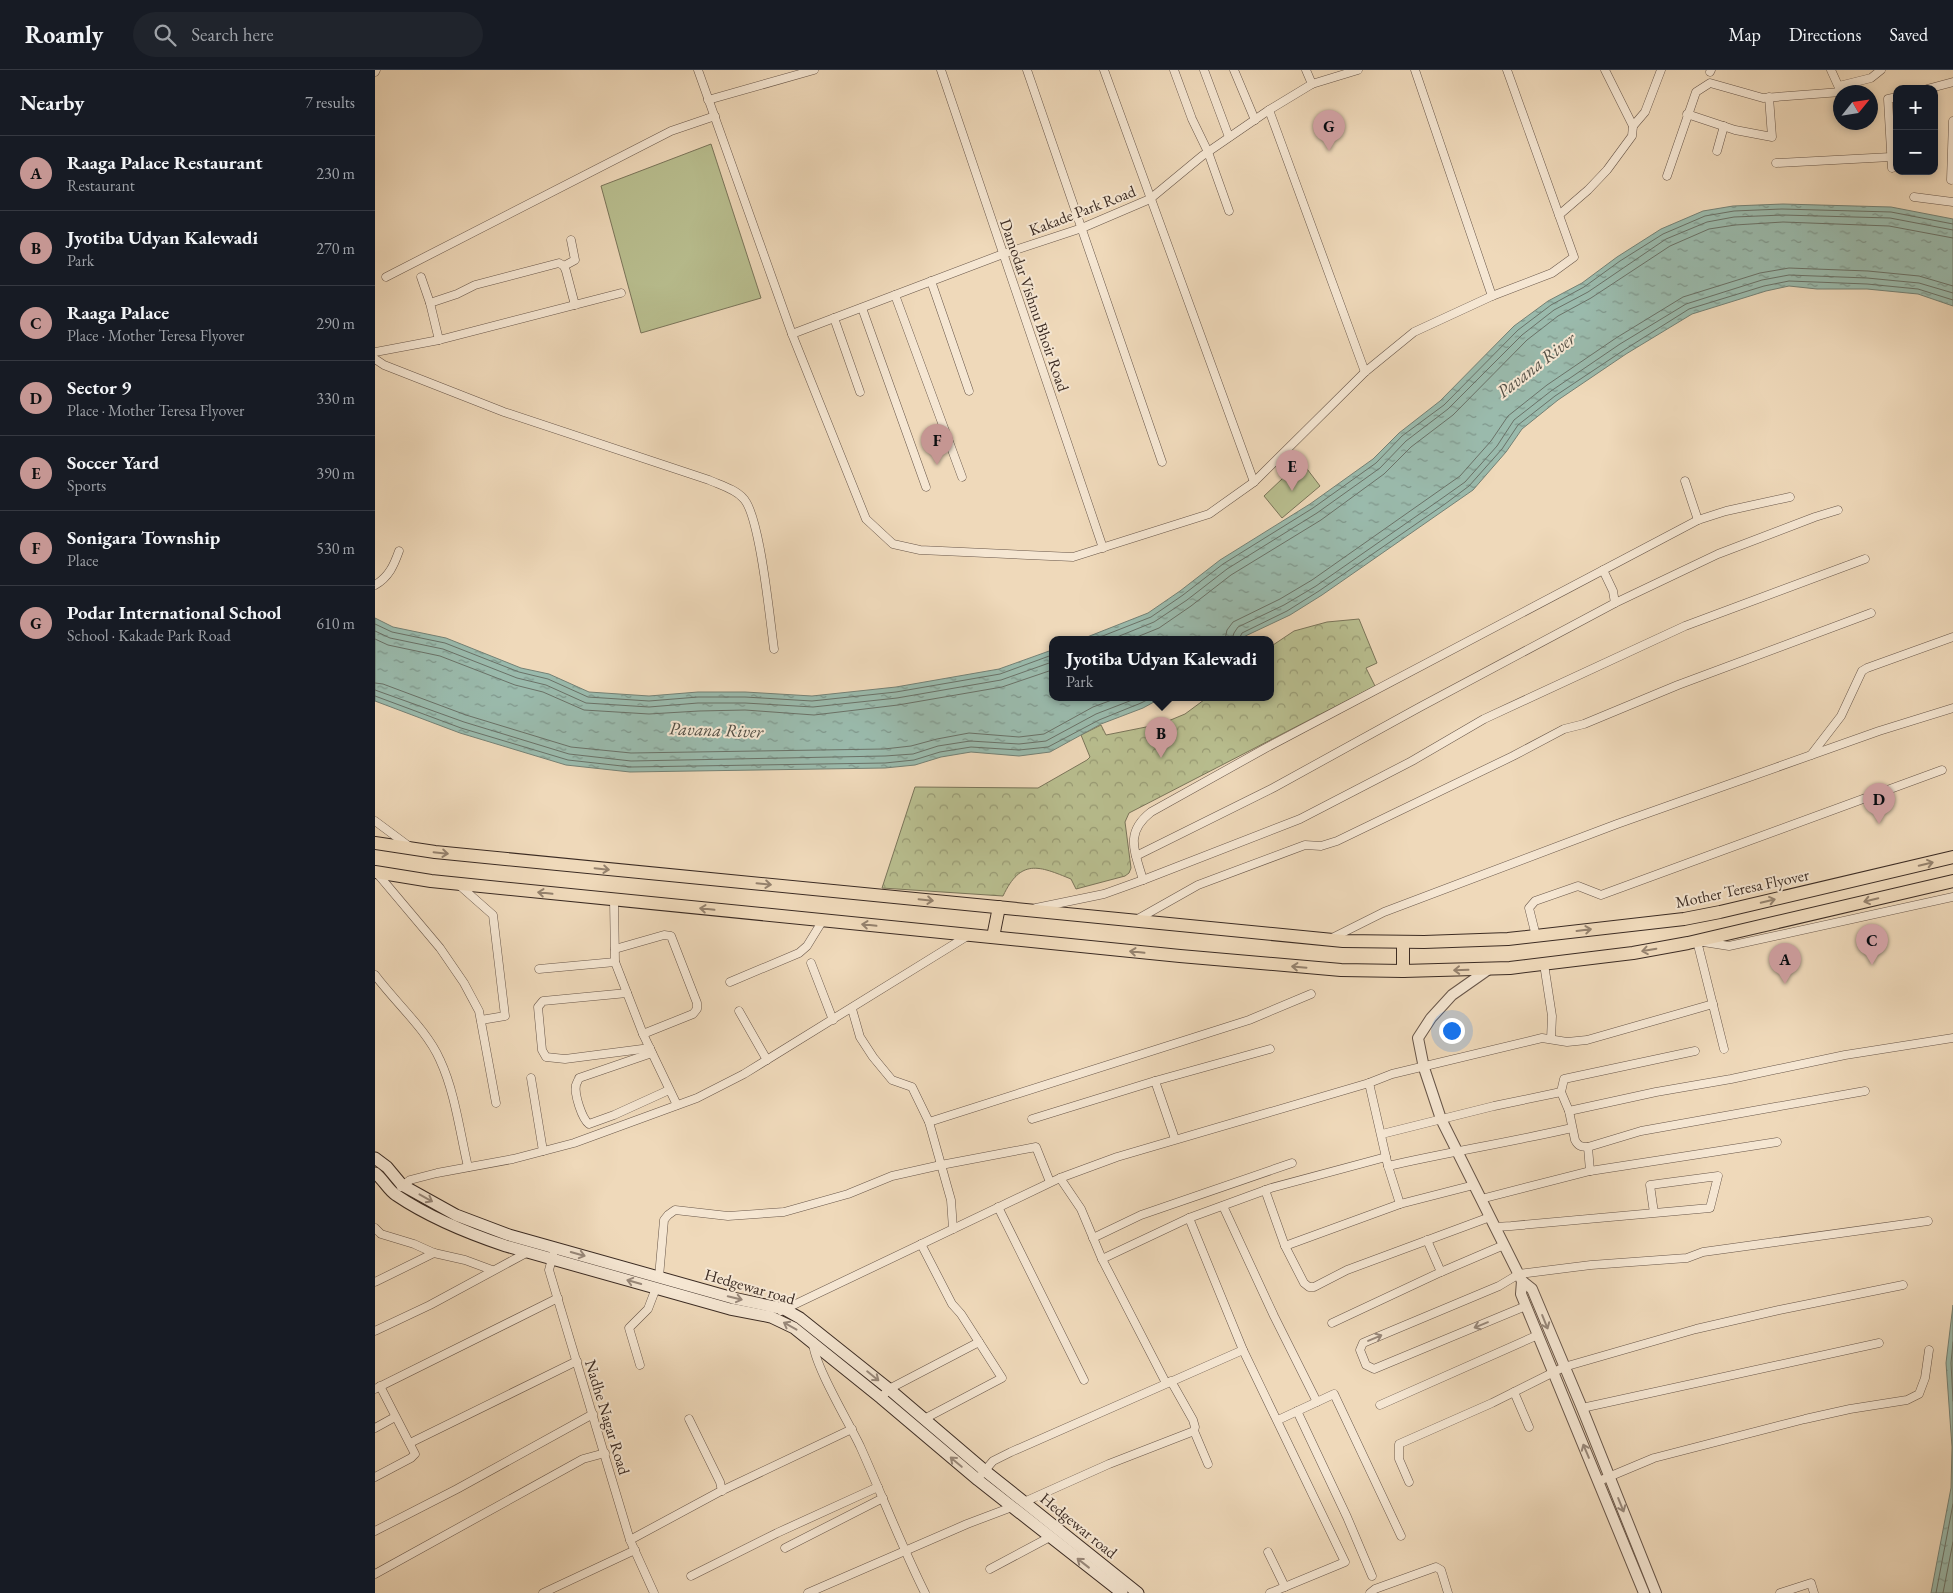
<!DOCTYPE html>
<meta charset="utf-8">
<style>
:root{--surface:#171b24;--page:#20242c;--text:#f1f3f6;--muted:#9ea1a6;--line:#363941;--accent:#c59692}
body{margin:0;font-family:"EB Garamond",serif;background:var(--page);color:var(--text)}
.controls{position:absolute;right:15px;top:15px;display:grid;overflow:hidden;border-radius:10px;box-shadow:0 2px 8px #0003}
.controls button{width:45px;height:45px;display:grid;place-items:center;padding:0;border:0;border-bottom:1px solid var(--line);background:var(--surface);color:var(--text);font:25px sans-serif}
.compass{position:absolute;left:1458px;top:15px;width:45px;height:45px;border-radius:50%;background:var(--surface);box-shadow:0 2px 8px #0003;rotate:60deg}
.you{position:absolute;left:1076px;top:960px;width:18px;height:18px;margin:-12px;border:4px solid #fff;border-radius:50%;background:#1a73e8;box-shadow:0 0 0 8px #1a73e833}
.badge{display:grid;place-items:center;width:32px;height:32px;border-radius:50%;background:var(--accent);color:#111;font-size:16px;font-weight:700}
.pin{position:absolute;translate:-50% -41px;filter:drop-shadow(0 1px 2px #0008)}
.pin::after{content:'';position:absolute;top:26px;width:18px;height:15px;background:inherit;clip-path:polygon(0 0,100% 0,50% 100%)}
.popup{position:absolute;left:674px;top:566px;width:225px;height:65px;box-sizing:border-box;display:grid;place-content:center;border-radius:10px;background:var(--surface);filter:drop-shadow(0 1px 4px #0005);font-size:16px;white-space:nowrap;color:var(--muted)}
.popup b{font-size:19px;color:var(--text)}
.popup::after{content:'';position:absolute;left:50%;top:100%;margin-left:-10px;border:10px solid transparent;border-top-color:var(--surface)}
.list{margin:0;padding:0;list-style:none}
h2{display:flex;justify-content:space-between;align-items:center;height:65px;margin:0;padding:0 20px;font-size:21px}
h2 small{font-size:16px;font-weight:400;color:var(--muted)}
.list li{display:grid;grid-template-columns:32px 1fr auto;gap:15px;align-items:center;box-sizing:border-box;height:75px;padding:0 20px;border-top:1px solid var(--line)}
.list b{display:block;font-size:19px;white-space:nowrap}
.list p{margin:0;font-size:16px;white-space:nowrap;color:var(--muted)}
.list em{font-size:16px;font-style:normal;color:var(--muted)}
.icon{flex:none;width:28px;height:28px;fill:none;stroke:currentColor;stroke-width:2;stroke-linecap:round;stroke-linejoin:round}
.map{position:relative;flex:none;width:1578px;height:1523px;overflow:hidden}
header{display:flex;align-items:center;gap:30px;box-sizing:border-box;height:70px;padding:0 25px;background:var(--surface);border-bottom:1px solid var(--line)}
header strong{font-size:24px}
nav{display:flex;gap:28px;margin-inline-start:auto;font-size:18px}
.search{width:350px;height:45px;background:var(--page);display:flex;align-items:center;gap:12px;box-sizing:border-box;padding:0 18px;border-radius:28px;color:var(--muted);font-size:19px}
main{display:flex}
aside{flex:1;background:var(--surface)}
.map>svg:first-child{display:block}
</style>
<header>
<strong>Roamly</strong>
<div class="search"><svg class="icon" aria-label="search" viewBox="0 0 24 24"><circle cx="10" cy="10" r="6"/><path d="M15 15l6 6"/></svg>Search here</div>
<nav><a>Map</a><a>Directions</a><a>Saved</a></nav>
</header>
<main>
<aside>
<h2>Nearby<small>7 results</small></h2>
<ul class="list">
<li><span class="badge">A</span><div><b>Raaga Palace Restaurant</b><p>Restaurant</p></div><em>230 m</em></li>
<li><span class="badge">B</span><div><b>Jyotiba Udyan Kalewadi</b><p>Park</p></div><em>270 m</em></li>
<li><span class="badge">C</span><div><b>Raaga Palace</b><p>Place · Mother Teresa Flyover</p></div><em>290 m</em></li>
<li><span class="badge">D</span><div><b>Sector 9</b><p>Place · Mother Teresa Flyover</p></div><em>330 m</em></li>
<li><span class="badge">E</span><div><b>Soccer Yard</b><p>Sports</p></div><em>390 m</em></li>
<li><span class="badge">F</span><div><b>Sonigara Township</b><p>Place</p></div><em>530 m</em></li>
<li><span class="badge">G</span><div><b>Podar International School</b><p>School · Kakade Park Road</p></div><em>610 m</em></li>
</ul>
</aside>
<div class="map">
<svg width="1578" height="1523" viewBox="0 0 1578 1523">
<defs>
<pattern id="forest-crowns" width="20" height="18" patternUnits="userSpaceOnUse" patternTransform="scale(1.25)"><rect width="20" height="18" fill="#b9bf90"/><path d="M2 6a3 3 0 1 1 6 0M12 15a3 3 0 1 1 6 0" fill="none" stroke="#989b75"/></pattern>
<pattern id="water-ripples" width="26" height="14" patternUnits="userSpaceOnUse" patternTransform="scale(1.25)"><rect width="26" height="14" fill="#9abaac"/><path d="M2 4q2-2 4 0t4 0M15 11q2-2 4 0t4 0" fill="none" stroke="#7f978c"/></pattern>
</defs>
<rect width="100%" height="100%" fill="#efd9ba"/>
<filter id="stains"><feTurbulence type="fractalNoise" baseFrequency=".004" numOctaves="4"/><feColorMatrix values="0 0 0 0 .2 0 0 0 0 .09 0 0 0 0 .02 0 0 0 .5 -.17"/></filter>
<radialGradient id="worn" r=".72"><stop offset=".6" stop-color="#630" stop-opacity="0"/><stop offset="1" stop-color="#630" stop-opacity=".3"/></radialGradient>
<!-- forest -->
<path fill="url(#forest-crowns)" stroke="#7a755a" d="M984,549l18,44 -11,5 9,18 -246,127 -4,9 6,46 -2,5 -4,3 -49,13 -5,-10c-32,-13 -50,-21 -68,17l-121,-8 33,-101 123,1 49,-28 3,-3 -9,-22 20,-10 5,10 55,-11 24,-10 23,-17h62v-50l24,-16 33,-9z"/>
<!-- pitch -->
<g fill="#b9bf90" stroke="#7a755a">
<polygon points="336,74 386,228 266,263 226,116"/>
<polygon points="926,391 945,416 907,448 889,426"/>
</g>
<!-- water -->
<g fill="url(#water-ripples)" stroke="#748175">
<polygon points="1408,134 1516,137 1578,149 1578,236 1543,224 1492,219 1442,219 1414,216 1391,221 1317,244 1251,284 1183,330 1147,359 1131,382 1098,420 947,525 915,545 864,569 707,569 773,543 805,521 845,490 935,434 998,389 1024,363 1065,331 1139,256 1173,231 1207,213 1242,187 1286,159 1328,141 1358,136"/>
<polygon points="0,548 18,557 71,568 146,598 174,604 214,622 274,626 323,622 370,622 437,626 521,617 624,599 677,580 677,627 788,627 768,638 726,654 675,682 644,686 596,682 566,687 540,695 510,698 255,702 191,695 85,663 0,631"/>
<polygon points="1578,1235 1578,1523 1556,1523 1576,1418 1577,1377 1571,1293"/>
</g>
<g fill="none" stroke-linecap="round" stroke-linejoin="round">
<!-- shore -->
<g stroke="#6a7268" stroke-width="1">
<polyline points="0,554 17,562 70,573 144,602 173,609 213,627 274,631 323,627 370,627 437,631 521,622 625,604 677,585"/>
<polyline points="0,561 15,568 68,579 142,608 171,615 211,633 274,637 323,633 370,633 438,637 522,628 626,610 677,592"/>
<polyline points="0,569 13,575 65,586 140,615 168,622 209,640 274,644 324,641 370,640 439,645 523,635 627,617 677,600"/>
<polyline points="720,569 776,547 808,525 848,494 938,438 1001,393 1027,366 1069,335 1143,260 1176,235 1209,217 1245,191 1288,164 1330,146 1359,141 1407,139 1516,142 1578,154"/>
<polyline points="737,569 779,552 812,530 852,499 942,443 1005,398 1031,371 1073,339 1147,265 1179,240 1213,222 1291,169 1332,152 1359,147 1408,145 1515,148 1578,160"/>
<polyline points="757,569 784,558 816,536 856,505 946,450 1009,404 1036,377 1078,345 1152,270 1183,246 1216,228 1295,176 1334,159 1360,155 1408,152 1514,156 1578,168"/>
<polyline points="850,569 852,560 858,552 905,529 937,510 1085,406 1116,371 1133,346 1172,315 1241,268 1308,227 1385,203 1414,198 1493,201 1544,206 1578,216"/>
<polyline points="857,569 859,563 863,557 909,535 941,516 1066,429 1090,412 1122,376 1139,350 1176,321 1245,274 1311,234 1387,210 1414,205 1492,208 1544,213 1578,223"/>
<polyline points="864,569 867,563 912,541 944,521 1070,434 1094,416 1127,379 1143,355 1180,326 1249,280 1314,239 1389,216 1414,211 1492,214 1543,219 1578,230"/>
<polyline points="0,613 8,614 91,645 196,677 256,683 509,679 536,676 562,669 594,663 644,667 669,664 718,637 745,627"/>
<polyline points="0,620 89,652 194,684 256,691 510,686 538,684 563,676 595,671 644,674 671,671 721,644 765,627"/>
<polyline points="0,626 86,658 193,690 256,697 510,693 539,690 565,682 596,677 644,680 673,677 724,650 766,633 778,627"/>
<polyline points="1578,1272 1576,1293 1578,1331"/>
<polyline points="1561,1523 1578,1434"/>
<polyline points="1568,1523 1578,1472"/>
</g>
<!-- minor casing -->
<g stroke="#685649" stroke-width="9">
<g id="minor">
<polyline points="323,0 417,264 491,449 518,474 545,480 698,487 834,444 879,412 990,302 1039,262 1117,226 1177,203 1199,187 1132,0"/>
<polyline points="566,0 728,478"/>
<polyline points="652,0 787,392"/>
<polyline points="729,0 879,412"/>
<polyline points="799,0 817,49 833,82 854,141"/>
<polyline points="829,0 854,67"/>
<polyline points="859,0 880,50"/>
<polyline points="931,0 937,14"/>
<polyline points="1040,0 1117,226"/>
<polyline points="1230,0 1258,56"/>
<polyline points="0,2 1,0"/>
<polyline points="1335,2 1336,0"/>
<polyline points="1464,16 1496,8 1506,0"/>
<polyline points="1552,19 1578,12"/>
<polyline points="333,30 439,0"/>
<polyline points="894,40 990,302"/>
<polyline points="1312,44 1360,60 1397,67 1394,27"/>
<polyline points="1342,81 1349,56"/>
<polyline points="1401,93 1516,87"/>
<polyline points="1517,98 1513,29 1522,27"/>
<polyline points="1292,106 1321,22 1335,13 1388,28 1466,22 1456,0"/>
<polyline points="1576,110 1578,51"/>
<polyline points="1539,127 1578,132"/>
<polyline points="1184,145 1213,120 1232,100 1257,66 1258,56 1270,42 1286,0"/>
<polyline points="189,196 200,190 196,170"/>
<polyline points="11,207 296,61 340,46"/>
<polyline points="46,207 55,233 64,270"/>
<polyline points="556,211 594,321"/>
<polyline points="520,225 587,407"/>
<polyline points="55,233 82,224 100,215 184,193 189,196 191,201 200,235"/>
<polyline points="487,238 551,417"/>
<polyline points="459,248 485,322"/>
<polyline points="417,264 628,184 707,158 775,129 827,86 894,40 937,14 983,0"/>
<polyline points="0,282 64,270 246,223"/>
<path d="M0,289l9,6 120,47 205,68c11,5 26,9 34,18 17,16 27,123 31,151"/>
<polyline points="1310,411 1323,450"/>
<polyline points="1228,500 1238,521 1240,533"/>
<path d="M0,515c14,-8 19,-20 24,-34"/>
<polyline points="1436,685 1466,646 1487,601 1492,598 1578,567"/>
<polyline points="0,751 35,777"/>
<polyline points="761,786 898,718 1045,637 1240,533 1343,484 1440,447 1463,440"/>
<polyline points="1,802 65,878 89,913 104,941 121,1033"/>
<polyline points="768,810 925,749 1037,691 1109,649 1310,556 1490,489"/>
<polyline points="84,815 118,845 130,946 106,950"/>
<polyline points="239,829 240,892 268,964 302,1035"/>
<path d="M661,838l68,-14 39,-14c-8,-28 -19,-47 8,-68l113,-63 434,-229 28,-9 64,-14"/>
<polyline points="761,850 823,815 930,775 946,776 962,771 1138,686 1189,659 1209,654 1303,615 1496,543"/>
<polyline points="1161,866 1154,838 1160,831 1203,816 1226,825 1567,700"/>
<polyline points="957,868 1009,842 1242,754 1504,661 1578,638"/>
<polyline points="240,879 289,865 296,866 322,933 322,939 318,944 268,964"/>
<polyline points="436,893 458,950"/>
<polyline points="1169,894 1177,946 1176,969"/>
<polyline points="164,899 240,892"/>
<path d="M0,905c20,27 52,55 65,85 15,32 20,73 28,107"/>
<polyline points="355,912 424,883 432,876 448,850"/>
<polyline points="252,923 168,931 163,937 167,980 171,987 190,989 275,978"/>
<polyline points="477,939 485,967 498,987 517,1010 537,1017 554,1052 576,1130 578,1159"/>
<polyline points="364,941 392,990"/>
<polyline points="1349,979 1322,871 1354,876 1578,827"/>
<path d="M1320,981l-131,28 -3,13 8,19 6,29c3,6 6,7 13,7l53,-16 224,-40"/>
<path d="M277,983l-73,25c0,1 -3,6 -3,7 -2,9 6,34 13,39l25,-9 55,-25"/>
<polyline points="156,1008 168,1081"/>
<polyline points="994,1013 1013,1096 1025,1134"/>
<polyline points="1194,1041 1281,1022 1356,1009 1470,985 1578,968"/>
<polyline points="657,1049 780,1011"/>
<polyline points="554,1052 874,950 936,924"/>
<polyline points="1007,1064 1119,1036 1186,1022"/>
<polyline points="800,1069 780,1011 895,979"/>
<polyline points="1213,1077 1215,1101"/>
<path d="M1013,1096c61,-14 123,-24 184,-38"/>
<polyline points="685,1108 706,1139 727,1189 791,1313"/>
<polyline points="26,1117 35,1110 62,1103 138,1089 199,1073 322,1028 369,1004 594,865"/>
<polyline points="890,1120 910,1176 929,1213 934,1217 939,1217 972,1200 1115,1147"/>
<polyline points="1106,1129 1215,1101 1402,1072"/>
<polyline points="848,1136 899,1246 942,1332"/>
<polyline points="623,1137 709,1310"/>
<polyline points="814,1148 868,1280 970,1492 895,1523"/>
<polyline points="1120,1157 1136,1156 1335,1138 1343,1106 1275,1115 1279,1143"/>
<polyline points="0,1158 6,1164 39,1174 59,1183 90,1190 117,1200"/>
<polyline points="718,1168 766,1145 917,1093"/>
<polyline points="1052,1170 1066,1202"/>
<polyline points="546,1174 577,1234 586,1244 627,1308 549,1349"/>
<polyline points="910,1176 1025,1134 1099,1115"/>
<polyline points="178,1185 174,1200 255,1470 279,1523"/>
<polyline points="727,1189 814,1148 896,1118 1011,1087"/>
<polyline points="284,1207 289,1150 293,1145 300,1140 353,1146 409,1142 473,1124 517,1106 566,1095 661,1077 675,1112"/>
<polyline points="0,1212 59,1183"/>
<polyline points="1151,1236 999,1299 991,1295 985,1280 988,1273 995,1270 1124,1216 1144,1204 1216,1195 1312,1188 1328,1182 1553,1151"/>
<polyline points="406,1241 685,1108 742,1087 994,1013 1017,1004 1167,968 1192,972 1212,970 1338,934"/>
<polyline points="957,1253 1066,1202 1129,1175"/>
<polyline points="0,1261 55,1235 153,1182"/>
<path d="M438,1272c0,21 36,81 47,104 22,49 41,99 65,147"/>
<polyline points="265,1295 254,1258 273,1239 281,1218"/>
<polyline points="0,1319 183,1228"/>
<polyline points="1139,1322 1154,1357"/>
<polyline points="506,1328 514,1319 604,1272"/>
<polyline points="1005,1335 1163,1265"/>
<polyline points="1207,1338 1504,1273"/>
<polyline points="922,1341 972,1447 997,1506"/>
<polyline points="314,1349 345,1412 347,1421"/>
<polyline points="903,1350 959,1324 1026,1466"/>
<polyline points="0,1358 20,1347"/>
<polyline points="819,1361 833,1394"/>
<polyline points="35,1373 202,1291"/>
<polyline points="607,1404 618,1391 636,1382 868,1280"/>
<polyline points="0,1407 36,1388 40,1384 5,1316"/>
<polyline points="1224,1411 1279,1388 1430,1349 1475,1339 1532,1330 1544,1324 1550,1308 1554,1280"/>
<polyline points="1034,1412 1024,1389 1024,1374 1117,1333 1189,1297 1321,1259 1404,1240 1528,1215"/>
<polyline points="649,1432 734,1394 819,1361 820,1357 818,1350 796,1311"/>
<polyline points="0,1461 82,1419 218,1344"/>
<polyline points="255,1470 344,1422 477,1359"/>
<polyline points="410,1478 508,1428"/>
<polyline points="893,1482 910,1517"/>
<polyline points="615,1499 675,1467"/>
<polyline points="0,1504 208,1389 230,1383"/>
<polyline points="316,1506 402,1463 503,1417"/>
<polyline points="168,1523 260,1480"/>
<polyline points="433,1523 592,1454 637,1437"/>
<polyline points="995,1523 1000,1519 1061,1497 1066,1500 1073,1523"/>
<polyline points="1405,1523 1436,1513 1439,1523"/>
</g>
</g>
<!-- tertiary casing -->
<g stroke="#685649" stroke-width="12">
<g id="tertiary">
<polyline points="1114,899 1077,925 1056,948 1043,968 1049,998 1066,1049 1147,1211 1157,1219 1207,1338 1281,1523"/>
<polyline points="1147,1211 1146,1224 1269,1523"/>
</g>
</g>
<!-- secondary casing -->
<g stroke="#3b2b23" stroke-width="13">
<g id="secondary">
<polyline points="0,1088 12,1097 27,1115 81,1145 134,1165 358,1228 409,1239 425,1248 514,1319 609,1400 763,1523"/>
<path d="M0,1103c8,6 13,17 21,22 34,23 71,38 110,51l224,63 41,8 23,11 87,70 97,82 144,113"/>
</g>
</g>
<!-- primary casing -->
<g stroke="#3b2b23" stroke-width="14">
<g id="primary">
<polyline points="0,773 60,782 968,871 1049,872 1133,869 1309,849 1345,842 1578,787"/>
<polyline points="0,802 56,811 805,886 966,900 1028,901 1135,898 1258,883 1313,873 1578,811"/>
<polyline points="618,867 624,837"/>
<polyline points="1028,872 1028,901"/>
</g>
</g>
<!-- minor -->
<use href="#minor" stroke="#f5e6d2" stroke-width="8"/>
<!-- tertiary -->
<use href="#tertiary" stroke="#f5e6d2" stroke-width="10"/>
<!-- secondary -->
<use href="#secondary" stroke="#f5e6d2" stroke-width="11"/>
<!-- primary -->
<use href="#primary" stroke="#efd9ba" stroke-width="12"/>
</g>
<!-- one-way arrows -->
<defs><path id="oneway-shaft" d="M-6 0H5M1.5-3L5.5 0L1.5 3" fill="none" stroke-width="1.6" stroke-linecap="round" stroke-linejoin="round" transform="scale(1.25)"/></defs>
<g stroke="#95826e">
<use href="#oneway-shaft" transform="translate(66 783) rotate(6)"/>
<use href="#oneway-shaft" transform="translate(1551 794) rotate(-13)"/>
<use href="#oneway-shaft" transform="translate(227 799) rotate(6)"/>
<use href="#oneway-shaft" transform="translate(389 814) rotate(6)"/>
<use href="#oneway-shaft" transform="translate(170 823) rotate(-174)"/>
<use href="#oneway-shaft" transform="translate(551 830) rotate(6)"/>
<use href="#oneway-shaft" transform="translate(1496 830) rotate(167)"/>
<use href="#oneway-shaft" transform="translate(1393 831) rotate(-13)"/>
<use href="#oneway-shaft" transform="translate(332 839) rotate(-174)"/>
<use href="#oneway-shaft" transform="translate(494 855) rotate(-174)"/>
<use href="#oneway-shaft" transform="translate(1209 860) rotate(-7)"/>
<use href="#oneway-shaft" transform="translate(1274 880) rotate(170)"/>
<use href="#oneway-shaft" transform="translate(762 882) rotate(-174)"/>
<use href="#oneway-shaft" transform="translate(924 897) rotate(-175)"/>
<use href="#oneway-shaft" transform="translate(1086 900) rotate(178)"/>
</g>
<g stroke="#98887a">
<use href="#oneway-shaft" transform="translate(51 1128) rotate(29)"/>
<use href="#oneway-shaft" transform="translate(203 1184) rotate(16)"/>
<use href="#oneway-shaft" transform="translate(259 1212) rotate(-164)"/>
<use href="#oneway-shaft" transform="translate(360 1228) rotate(14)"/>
<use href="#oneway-shaft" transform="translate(1170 1252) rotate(68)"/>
<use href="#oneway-shaft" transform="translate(1106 1255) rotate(158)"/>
<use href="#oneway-shaft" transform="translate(415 1256) rotate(-151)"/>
<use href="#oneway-shaft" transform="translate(1000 1268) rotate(-23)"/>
<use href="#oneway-shaft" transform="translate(498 1306) rotate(39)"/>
<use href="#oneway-shaft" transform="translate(1211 1381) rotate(-113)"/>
<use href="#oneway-shaft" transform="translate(581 1392) rotate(-140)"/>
<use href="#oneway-shaft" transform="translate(1246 1435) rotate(68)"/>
<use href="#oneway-shaft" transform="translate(708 1493) rotate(-142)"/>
</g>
<g text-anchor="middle" stroke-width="4" stroke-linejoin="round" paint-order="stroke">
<!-- street labels -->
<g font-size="16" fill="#3b2b23" stroke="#f5e6d2">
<text transform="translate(707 140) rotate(-21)" y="6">Kakade Park Road</text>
<text transform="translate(660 235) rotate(71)" y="6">Damodar Vishnu Bhoir Road</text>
<text transform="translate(1367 818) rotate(-12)" y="6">Mother Teresa Flyover</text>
<text transform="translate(375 1216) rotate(16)" y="6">Hedgewar road</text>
<text transform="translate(233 1347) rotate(73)" y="6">Nadhe Nagar Road</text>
<text transform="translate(704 1455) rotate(39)" y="6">Hedgewar road</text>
</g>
<!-- water labels -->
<g font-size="18" font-style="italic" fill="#534f45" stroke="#f5e6d2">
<text transform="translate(1161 295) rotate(-38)" y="6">Pavana River</text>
<text transform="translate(341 660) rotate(2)" y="6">Pavana River</text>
</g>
</g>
<rect width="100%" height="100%" filter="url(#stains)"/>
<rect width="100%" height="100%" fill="url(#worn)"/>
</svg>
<div class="controls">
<button>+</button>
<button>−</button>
</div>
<svg class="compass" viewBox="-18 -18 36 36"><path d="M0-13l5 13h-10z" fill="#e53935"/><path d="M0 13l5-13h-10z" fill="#9ea1a6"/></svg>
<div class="you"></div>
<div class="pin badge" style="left:1410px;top:914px">A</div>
<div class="pin badge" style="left:786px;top:688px">B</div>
<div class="popup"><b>Jyotiba Udyan Kalewadi</b>Park</div>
<div class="pin badge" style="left:1497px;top:895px">C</div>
<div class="pin badge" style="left:1504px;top:754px">D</div>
<div class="pin badge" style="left:917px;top:421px">E</div>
<div class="pin badge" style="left:562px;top:395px">F</div>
<div class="pin badge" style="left:954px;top:81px">G</div>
</div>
</main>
